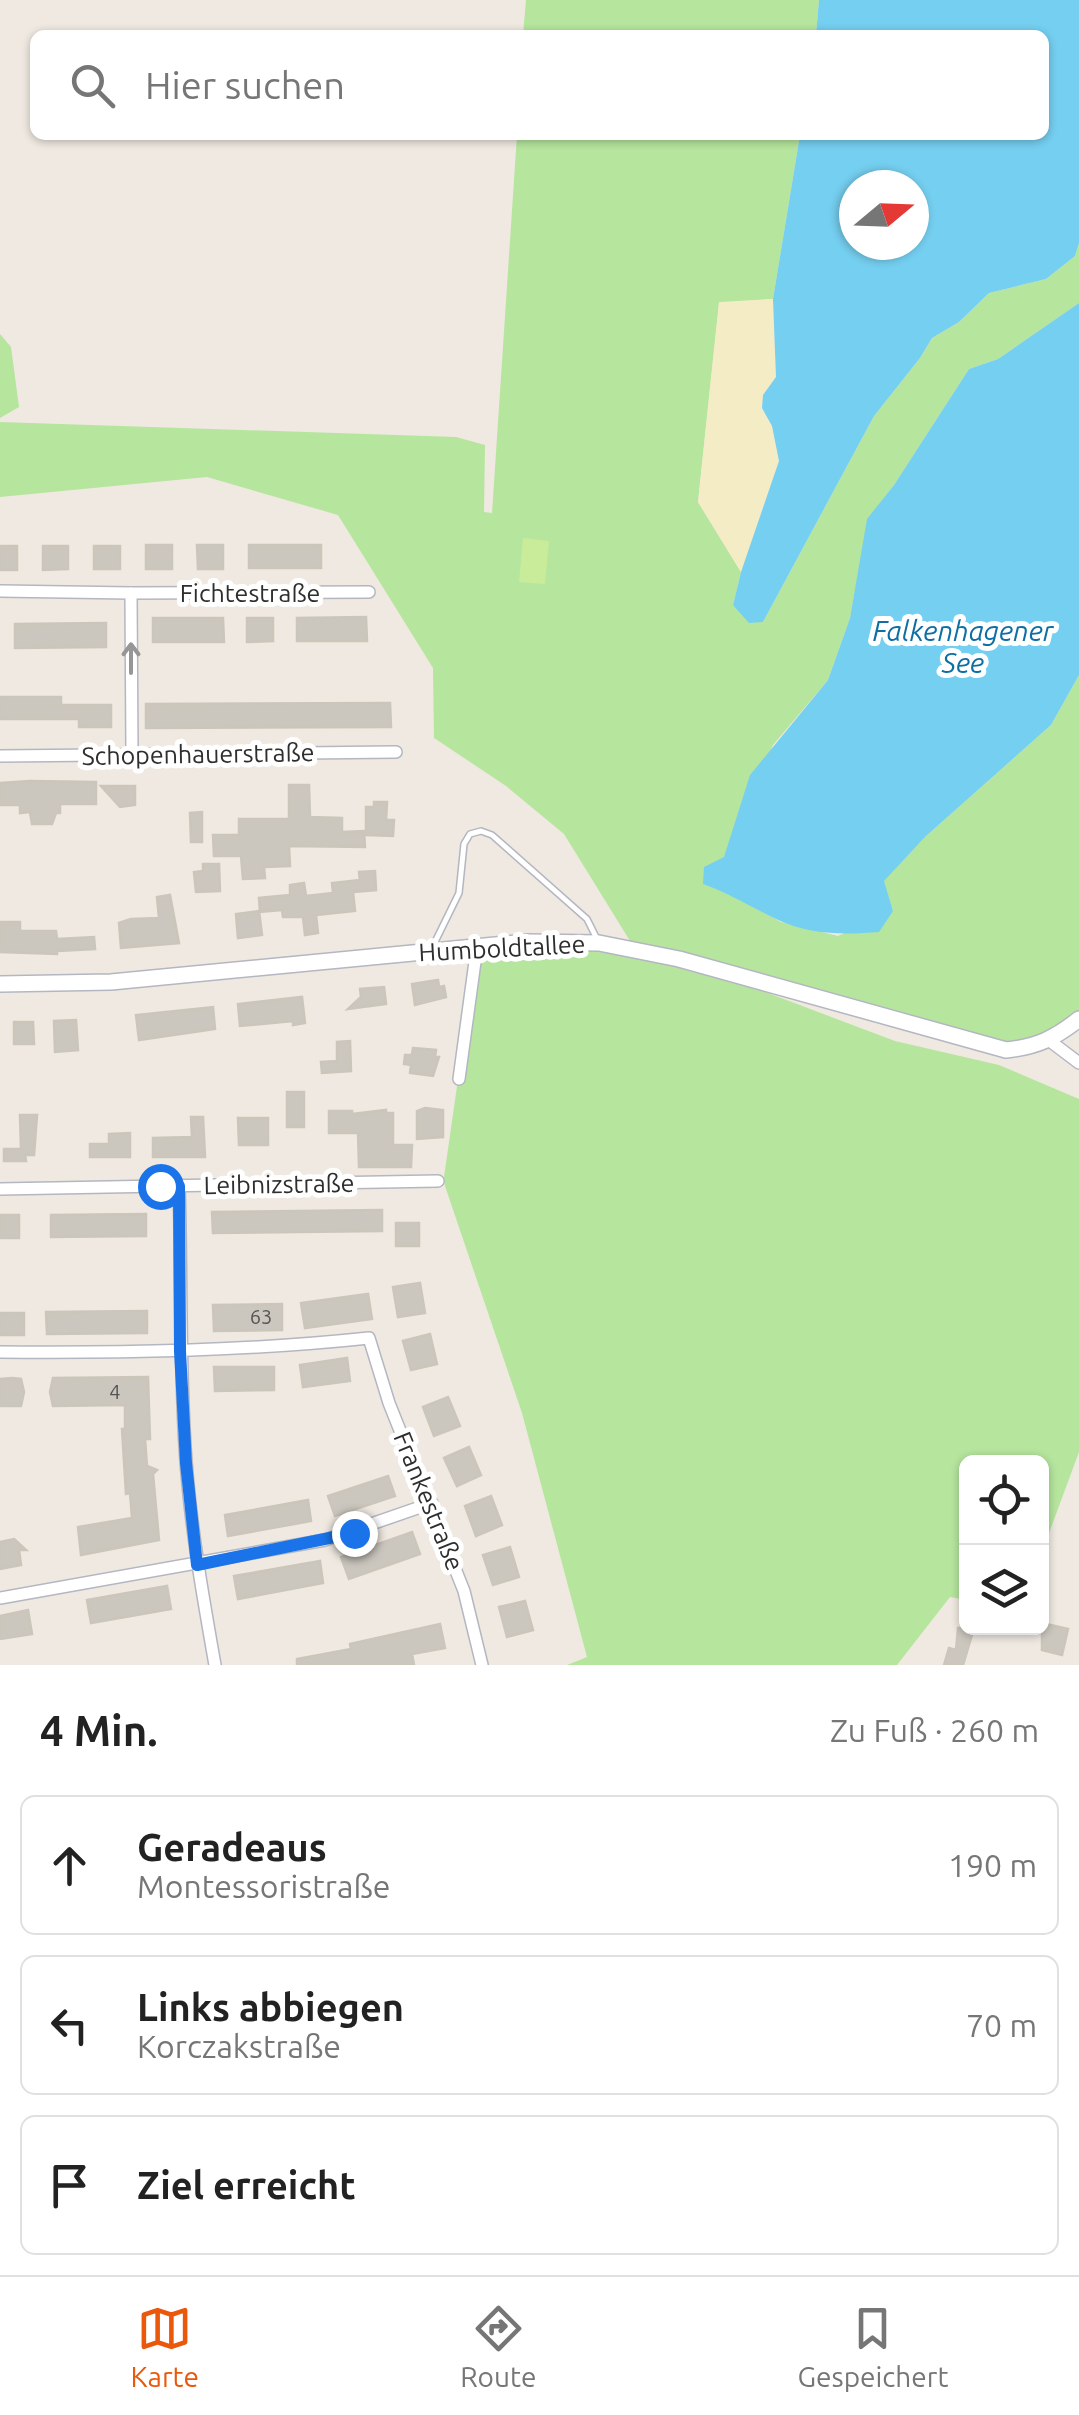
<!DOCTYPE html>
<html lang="de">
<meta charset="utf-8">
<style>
:root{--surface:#fff;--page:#f6f6f6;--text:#222;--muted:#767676;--line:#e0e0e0;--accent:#ea580c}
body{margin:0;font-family:Ubuntu,sans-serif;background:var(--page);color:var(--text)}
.controls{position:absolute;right:30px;bottom:30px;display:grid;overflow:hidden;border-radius:15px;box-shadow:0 2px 8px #0004}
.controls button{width:90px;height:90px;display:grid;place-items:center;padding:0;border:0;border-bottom:2px solid var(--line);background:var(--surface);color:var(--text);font:50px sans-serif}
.compass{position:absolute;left:839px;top:170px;width:90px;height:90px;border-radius:50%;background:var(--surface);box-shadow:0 2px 8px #0004;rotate:71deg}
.stop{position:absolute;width:30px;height:30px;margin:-22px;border:8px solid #1a73e8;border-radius:50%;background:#fff}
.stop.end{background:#1a73e8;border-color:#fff;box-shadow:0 2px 10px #0008}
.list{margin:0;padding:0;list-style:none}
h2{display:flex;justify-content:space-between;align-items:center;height:130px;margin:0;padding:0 40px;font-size:42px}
h2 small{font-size:32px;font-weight:400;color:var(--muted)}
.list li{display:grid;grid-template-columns:65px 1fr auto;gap:30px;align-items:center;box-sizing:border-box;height:140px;margin:0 20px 20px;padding:0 20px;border:2px solid var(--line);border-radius:15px}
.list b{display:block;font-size:38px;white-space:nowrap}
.list p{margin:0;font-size:32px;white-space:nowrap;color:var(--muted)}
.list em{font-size:32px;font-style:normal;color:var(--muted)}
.icon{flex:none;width:55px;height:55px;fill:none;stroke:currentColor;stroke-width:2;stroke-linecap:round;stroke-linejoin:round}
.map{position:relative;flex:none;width:1079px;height:1665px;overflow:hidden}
.search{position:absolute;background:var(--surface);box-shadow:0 2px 8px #0004;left:30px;right:30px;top:30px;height:110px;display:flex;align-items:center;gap:25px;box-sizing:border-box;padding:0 35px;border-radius:15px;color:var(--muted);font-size:38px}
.sheet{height:610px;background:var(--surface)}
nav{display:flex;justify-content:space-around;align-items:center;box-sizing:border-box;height:140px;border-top:2px solid var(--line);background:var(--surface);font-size:28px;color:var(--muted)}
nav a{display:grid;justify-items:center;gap:5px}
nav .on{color:var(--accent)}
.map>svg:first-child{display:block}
</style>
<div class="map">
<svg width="1079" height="1665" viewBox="0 0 1079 1665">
<rect width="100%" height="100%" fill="#efe9e1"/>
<!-- green -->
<g fill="#b6e59e">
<polygon points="526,0 819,0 816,35 523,35"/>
<polygon points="517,135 800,135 773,299 719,303 698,502 741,572 733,605 763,622 874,416 920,358 932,338 959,322 989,293 1046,279 1075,256 1079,243 1079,303 998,359 969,369 894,485 868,519 850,618 828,680 773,745 724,858 727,892 781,922 838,936 893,911 883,881 925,837 1051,725 1079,675 1079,1023 1027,1048 696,966 895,1041 999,1065 1079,1099 1079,1452 1042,1552 1042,1462 966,1462 966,1600 950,1597 897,1665 567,1665 587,1657 522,1413 445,1186 444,1177 477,947 635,949 564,834 506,786 434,738 433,668 338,515 207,477 0,497 0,422 456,437 485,445 484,512 492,513"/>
<polygon points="0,334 11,347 19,407 0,418"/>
</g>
<!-- sand -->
<polygon fill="#f3ecc5" points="773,299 776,377 763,395 762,408 772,426 779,461 741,572 698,502 719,302"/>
<!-- pitch -->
<polygon fill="#c9ec9a" points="523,538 549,541 545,584 519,582"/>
<!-- water -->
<g fill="#75cff0" fill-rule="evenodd">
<path d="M819,0h260v243l-4,13 -29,23 -57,14 -30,29 -27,16 -12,20 -46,58 -111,206 -14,1 -16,-18 8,-33 38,-111 -7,-35 -10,-18 1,-13 13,-18 -3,-78 27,-164h244v-100h-228zM854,185h60v60h-60z"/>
<path d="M1079,303v372l-28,50 -126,112 -41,44 9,30 -14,21c-34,3 -70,3 -103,-13 -25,-12 -47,-26 -73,-35l1,-17 20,-10 26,-82 78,-95 22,-62 17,-99 27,-34 75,-116 29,-10z"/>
</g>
<!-- building -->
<g fill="#cbc7bf" stroke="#cbc5ba" stroke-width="2.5">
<rect x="146" y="545" width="26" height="24"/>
<polygon points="197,545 223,545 223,569 198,569"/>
<rect x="249" y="545" width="72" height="23"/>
<rect x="0" y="546" width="17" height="24"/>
<polygon points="43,546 68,546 68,569 43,570"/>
<rect x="94" y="546" width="26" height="23"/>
<polygon points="366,617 367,641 297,641 297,618"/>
<polygon points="153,618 223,618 224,642 153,642"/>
<polygon points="247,618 273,618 273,641 247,642"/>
<polygon points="106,623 106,647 15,648 15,624"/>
<polygon points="0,697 61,697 61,705 111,705 111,727 79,727 79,719 0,719"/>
<polygon points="390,703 391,727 146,728 146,704"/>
<polygon points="30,781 96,782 96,804 60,804 60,813 56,813 52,824 32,824 30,812 20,813 20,805 0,805 0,783"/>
<polygon points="289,785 309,785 310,817 342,818 342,832 364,831 365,847 289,846 290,866 264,867 265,878 243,879 241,856 214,856 213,835 239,835 239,819 289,819"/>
<polygon points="101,786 135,786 135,805 120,807"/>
<polygon points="374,802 387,802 386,820 394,820 393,836 366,835 366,807 374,807"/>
<polygon points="202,812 202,842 191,842 190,813"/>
<polygon points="203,864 219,864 220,891 196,892 194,872 203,871"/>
<polygon points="375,871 376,890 353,892 355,911 316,915 318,933 305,935 303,917 283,917 282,910 260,912 259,898 290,895 290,885 304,883 306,896 333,893 332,883 360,880 359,872"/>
<polygon points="170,895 179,943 121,948 119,923 131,919 159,918 157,897"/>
<polygon points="259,911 262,935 238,938 236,914"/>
<polygon points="0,922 20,922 20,931 56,931 57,939 94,937 95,949 57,951 57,954 0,952"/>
<polygon points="438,980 439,987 444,986 446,997 415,1005 412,984"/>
<polygon points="384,987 386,1004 348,1009 361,997 360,989"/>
<polygon points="302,997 305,1023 293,1025 293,1021 240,1026 238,1004"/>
<polygon points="213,1007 215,1029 139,1040 136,1015"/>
<polygon points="76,1020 78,1050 55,1052 54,1021"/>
<polygon points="14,1022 33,1022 34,1044 14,1044"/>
<polygon points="350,1041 351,1071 322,1073 321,1062 337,1061 337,1042"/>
<polygon points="413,1048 436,1050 435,1057 439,1057 433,1076 410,1073 411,1065 404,1064 405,1055 412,1055"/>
<rect x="287" y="1092" width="17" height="35"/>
<polygon points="425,1108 443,1110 443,1137 417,1139 417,1111"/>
<polygon points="386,1110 386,1113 393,1113 393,1145 412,1145 411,1167 359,1167 358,1133 329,1133 329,1111 352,1111 352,1114"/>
<polygon points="20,1115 37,1115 34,1155 25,1155 26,1161 4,1161 4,1149 21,1149"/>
<polygon points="191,1117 203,1117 205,1157 153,1157 153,1138 192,1137"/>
<polygon points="238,1118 268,1118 268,1145 239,1145"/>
<polygon points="130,1133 130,1157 90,1157 90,1144 109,1144 109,1134"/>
<polygon points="382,1210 382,1231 213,1233 212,1212"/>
<polygon points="146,1214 146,1236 51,1237 51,1215"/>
<rect x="0" y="1215" width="19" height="23"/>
<rect x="396" y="1223" width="23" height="23"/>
<polygon points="420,1283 425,1313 398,1317 393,1287"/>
<polygon points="368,1294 372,1319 305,1328 301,1303"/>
<polygon points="282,1304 282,1330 214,1331 213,1305"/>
<polygon points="147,1311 147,1333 47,1334 46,1312"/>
<rect x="0" y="1313" width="24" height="22"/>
<polygon points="430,1334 437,1364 411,1370 403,1341"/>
<polygon points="347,1358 350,1381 303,1387 300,1365"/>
<polygon points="214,1367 274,1367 274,1390 215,1391"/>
<polygon points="148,1377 150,1439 145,1439 147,1466 157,1470 153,1474 159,1540 81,1555 78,1527 132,1518 130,1493 126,1494 122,1429 125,1429 125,1405 53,1406 50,1392 53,1378"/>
<polygon points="12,1378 21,1379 24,1392 21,1406 0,1406 0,1379"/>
<polygon points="448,1397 460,1426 434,1436 423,1407"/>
<polygon points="469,1447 481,1475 457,1486 444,1458"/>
<polygon points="388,1476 395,1496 335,1516 328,1496"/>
<polygon points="491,1496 502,1525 476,1536 465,1506"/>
<polygon points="308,1500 311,1521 228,1536 225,1515"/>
<polygon points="412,1532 420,1554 349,1579 341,1557"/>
<polygon points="14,1539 26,1550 19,1550 21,1565 0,1569 0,1542"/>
<polygon points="510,1547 519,1577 493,1585 483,1555"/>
<polygon points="320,1561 323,1583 238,1599 234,1576"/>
<polygon points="167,1586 171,1609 91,1623 87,1600"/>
<polygon points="525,1601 533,1630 507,1637 499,1607"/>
<polygon points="28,1610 32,1634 0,1639 0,1616"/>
<polygon points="1042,1623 1068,1629 1062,1655 1042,1650"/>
<polygon points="440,1624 445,1648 412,1654 414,1665 297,1665 297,1659 351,1649 350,1644"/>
<polygon points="958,1628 974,1628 963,1665 944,1665 949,1648 956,1650"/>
</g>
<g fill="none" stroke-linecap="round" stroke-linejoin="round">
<!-- lane casing -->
<g stroke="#b4b7c1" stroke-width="8">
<polyline id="lane" points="432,948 459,893 464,844 470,834 481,831 492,835 587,919 597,939"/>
</g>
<!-- street casing -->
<g stroke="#b4b7c1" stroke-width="14">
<g id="street">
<polyline points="0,591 131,593 132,755"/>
<polyline points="131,593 369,592"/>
<polyline points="0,756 396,752"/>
<polyline points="1050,1041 1079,1063"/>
<polyline points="459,1079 477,947"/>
<path d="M179,1186c3,92 0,183 7,275 5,69 17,136 29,204"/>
<polyline points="0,1189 438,1181"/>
<path d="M0,1352c123,1 246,-1 369,-14l20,65 75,188 18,74"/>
<polyline points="0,1598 325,1540 432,1503"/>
</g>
</g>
<!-- secondary casing -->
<g stroke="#b4b7c1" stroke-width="18">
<path id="secondary" d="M0,984l111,-2 416,-40 72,1 80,16 327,91c31,-3 49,-12 73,-31"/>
</g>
<!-- lane -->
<use href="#lane" stroke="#fff" stroke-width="5"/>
<!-- street -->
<use href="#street" stroke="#fff" stroke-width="11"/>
<!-- secondary -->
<use href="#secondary" stroke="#fff" stroke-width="15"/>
</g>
<!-- one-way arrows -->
<defs><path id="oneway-shaft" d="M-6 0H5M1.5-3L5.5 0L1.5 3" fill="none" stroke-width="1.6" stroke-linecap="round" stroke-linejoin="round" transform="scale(2.5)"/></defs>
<use stroke="#969696" href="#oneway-shaft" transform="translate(131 658) rotate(-90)"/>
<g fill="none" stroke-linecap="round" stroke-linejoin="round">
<!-- route -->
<polyline stroke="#1a73e8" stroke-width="12" points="160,1186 179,1186 180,1351 186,1463 197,1565 354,1533"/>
</g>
<g text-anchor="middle" stroke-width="10" stroke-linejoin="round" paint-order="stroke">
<!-- number labels -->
<g font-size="20" fill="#555452">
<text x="261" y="1324">63</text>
<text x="115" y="1399">4</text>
</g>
<!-- street labels -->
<g font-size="25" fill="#2e2e2e" stroke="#fff">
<text x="250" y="602">Fichtestraße</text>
<text transform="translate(198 754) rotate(-1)" y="9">Schopenhauerstraße</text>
<text transform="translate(502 948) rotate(-3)" y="9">Humboldtallee</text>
<text transform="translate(279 1184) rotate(-1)" y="9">Leibnizstraße</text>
<text transform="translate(429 1501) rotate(68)" y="9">Frankestraße</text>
</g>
<!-- water labels -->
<g font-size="28" font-style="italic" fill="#0d6fa3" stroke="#fff">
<text x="963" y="641">Falkenhagener<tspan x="963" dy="32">See</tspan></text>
</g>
</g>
</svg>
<div class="controls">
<button><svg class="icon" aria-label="locate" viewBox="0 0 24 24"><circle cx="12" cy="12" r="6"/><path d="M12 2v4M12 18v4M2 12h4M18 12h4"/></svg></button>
<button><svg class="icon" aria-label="layers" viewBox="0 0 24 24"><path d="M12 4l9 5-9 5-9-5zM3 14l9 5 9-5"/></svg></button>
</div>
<svg class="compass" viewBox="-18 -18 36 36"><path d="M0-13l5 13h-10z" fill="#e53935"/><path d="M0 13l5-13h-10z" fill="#767676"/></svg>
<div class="stop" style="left:160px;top:1186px"></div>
<div class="stop end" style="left:354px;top:1533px"></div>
<div class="search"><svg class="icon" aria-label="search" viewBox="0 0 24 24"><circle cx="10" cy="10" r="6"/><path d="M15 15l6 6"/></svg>Hier suchen</div>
</div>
<section class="sheet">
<h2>4 Min.<small>Zu Fuß · 260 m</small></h2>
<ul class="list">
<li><svg class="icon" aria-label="ahead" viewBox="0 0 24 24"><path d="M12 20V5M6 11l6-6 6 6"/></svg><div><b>Geradeaus</b><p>Montessoristraße</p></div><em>190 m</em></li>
<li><svg class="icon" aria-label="left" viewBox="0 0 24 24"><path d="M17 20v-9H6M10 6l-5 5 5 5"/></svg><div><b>Links abbiegen</b><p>Korczakstraße</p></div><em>70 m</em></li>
<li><svg class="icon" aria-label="arrive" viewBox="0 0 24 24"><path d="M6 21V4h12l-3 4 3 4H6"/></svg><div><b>Ziel erreicht</b></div></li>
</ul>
</section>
<nav>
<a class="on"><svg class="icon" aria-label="map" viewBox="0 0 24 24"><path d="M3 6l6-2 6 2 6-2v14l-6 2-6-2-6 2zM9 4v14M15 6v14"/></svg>Karte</a>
<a><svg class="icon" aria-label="directions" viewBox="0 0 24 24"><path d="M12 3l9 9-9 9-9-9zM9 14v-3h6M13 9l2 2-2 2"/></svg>Route</a>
<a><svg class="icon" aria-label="saved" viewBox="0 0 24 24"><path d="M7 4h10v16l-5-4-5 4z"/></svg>Gespeichert</a>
</nav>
